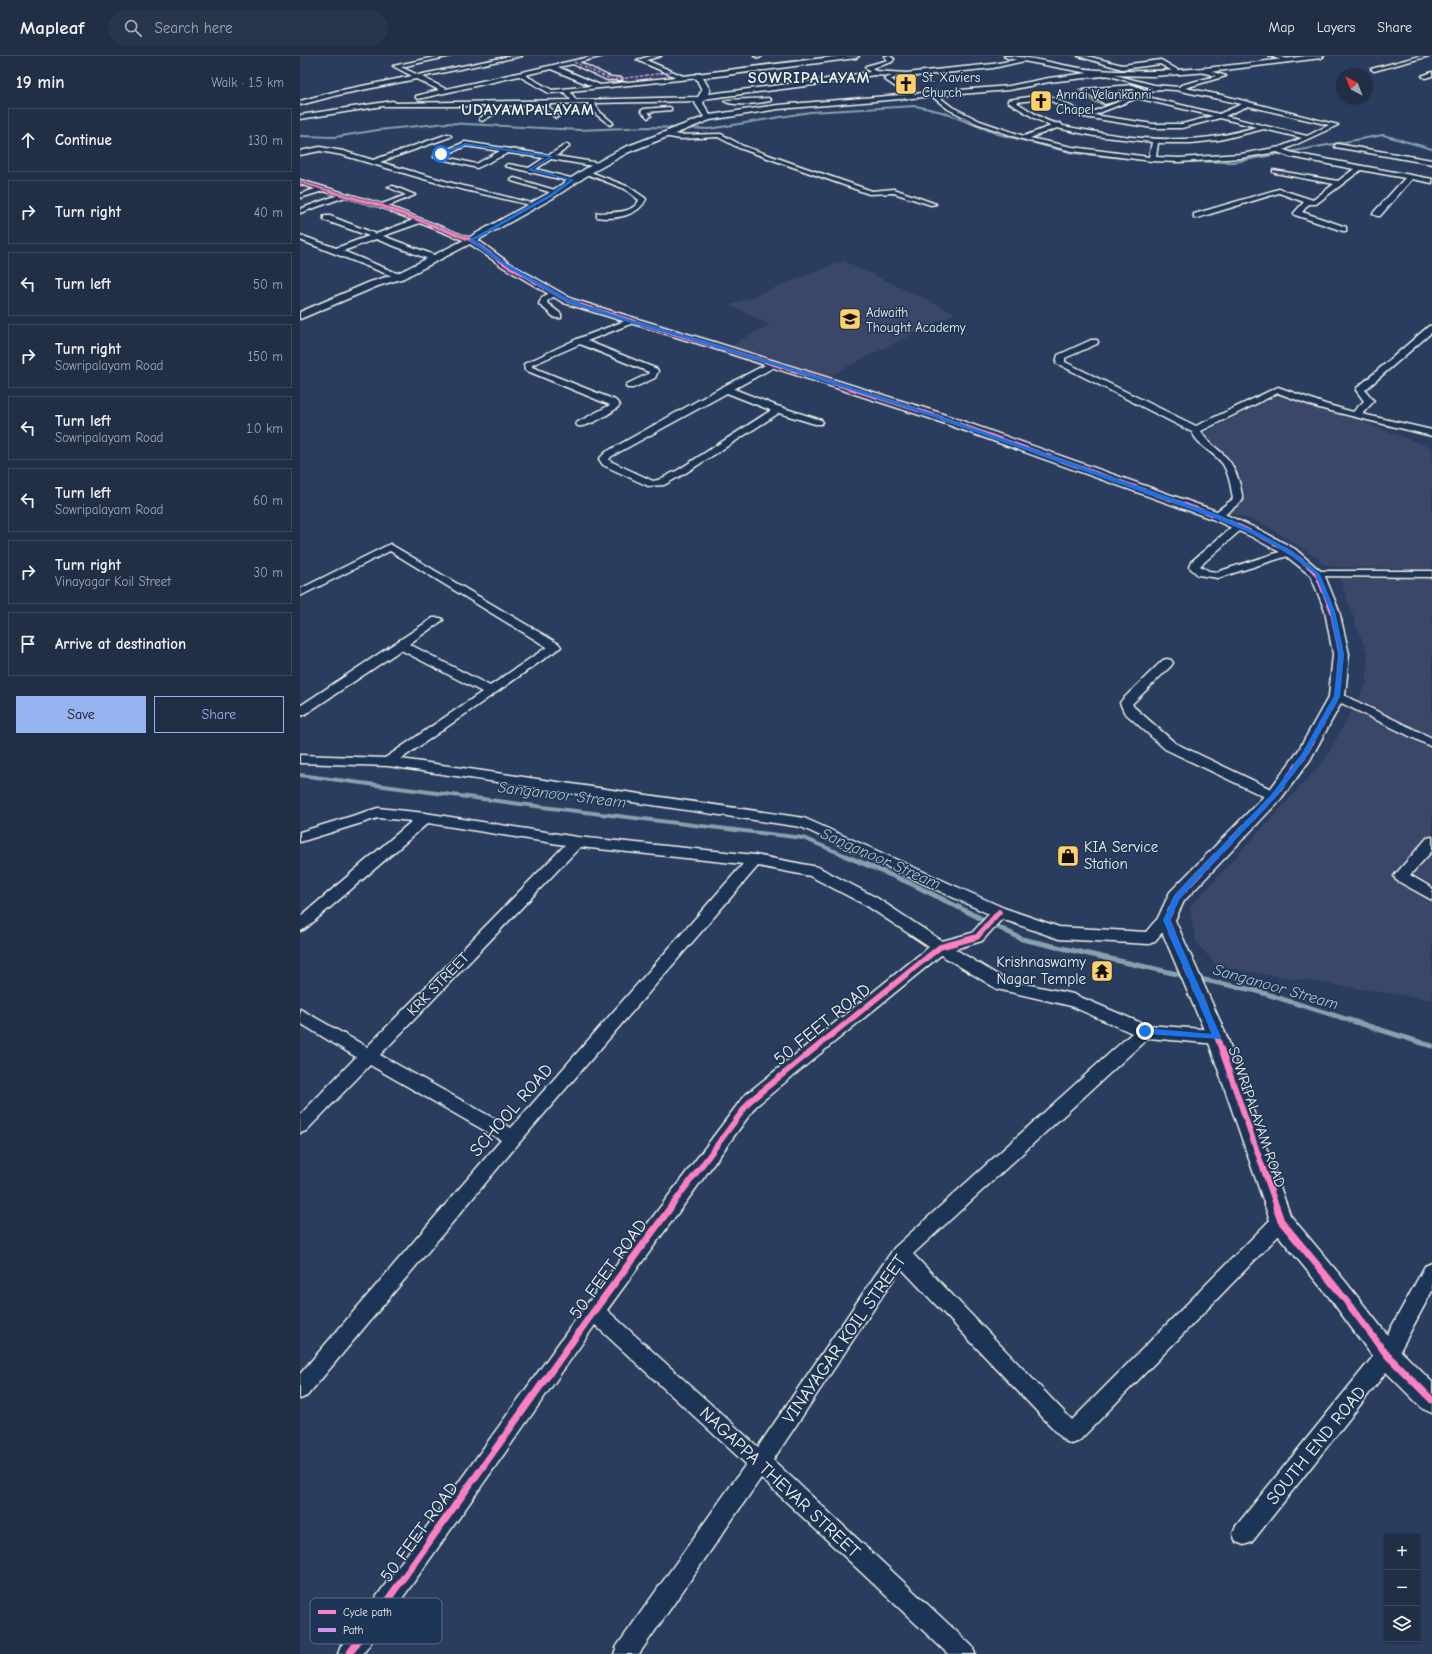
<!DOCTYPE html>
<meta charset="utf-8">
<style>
:root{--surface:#202e46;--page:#28364d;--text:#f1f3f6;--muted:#a2a8b3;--line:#3d4a5f;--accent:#95b2f1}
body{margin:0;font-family:"Comic Neue",sans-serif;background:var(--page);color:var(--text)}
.controls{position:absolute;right:12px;bottom:12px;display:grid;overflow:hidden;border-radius:0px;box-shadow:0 1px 3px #0004}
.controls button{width:36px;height:36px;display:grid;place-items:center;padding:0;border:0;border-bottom:1px solid var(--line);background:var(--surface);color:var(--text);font:20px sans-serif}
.compass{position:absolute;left:1036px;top:12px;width:36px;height:36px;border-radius:50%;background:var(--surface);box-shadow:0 1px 3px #0004;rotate:318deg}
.stop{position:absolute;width:12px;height:12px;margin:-9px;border:3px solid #1a73e8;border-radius:50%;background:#fff}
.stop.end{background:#1a73e8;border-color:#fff;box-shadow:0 1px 4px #0008}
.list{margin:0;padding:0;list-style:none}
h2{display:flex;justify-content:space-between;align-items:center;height:52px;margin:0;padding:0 16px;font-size:17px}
h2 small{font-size:13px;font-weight:400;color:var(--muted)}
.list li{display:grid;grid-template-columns:26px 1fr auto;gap:12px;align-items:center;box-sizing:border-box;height:64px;margin:0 8px 8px;padding:0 8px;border:1px solid var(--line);border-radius:0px}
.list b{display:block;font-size:15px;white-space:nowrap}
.list p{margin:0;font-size:13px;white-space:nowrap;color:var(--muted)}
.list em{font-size:13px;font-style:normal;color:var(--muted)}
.actions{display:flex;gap:8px;padding:12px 16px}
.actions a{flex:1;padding:9px 0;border:1px solid var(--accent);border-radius:0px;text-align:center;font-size:14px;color:var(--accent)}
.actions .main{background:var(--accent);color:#111}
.icon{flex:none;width:22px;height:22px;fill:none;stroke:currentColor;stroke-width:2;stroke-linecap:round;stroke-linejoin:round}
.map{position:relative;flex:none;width:1132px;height:1598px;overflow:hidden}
header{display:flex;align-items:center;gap:24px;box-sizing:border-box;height:56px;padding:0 20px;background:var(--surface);border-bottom:1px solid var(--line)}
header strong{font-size:19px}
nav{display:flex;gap:22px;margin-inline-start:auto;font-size:14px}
.search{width:280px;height:36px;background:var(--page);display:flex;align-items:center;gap:10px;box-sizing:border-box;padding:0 14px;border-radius:22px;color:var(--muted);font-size:15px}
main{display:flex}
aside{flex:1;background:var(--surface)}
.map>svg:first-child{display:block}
</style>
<header>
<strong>Mapleaf</strong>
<div class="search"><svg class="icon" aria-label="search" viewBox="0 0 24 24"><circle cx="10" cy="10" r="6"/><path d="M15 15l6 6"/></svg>Search here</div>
<nav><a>Map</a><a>Layers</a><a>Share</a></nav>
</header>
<main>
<aside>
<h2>19 min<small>Walk · 1.5 km</small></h2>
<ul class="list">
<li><svg class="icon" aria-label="ahead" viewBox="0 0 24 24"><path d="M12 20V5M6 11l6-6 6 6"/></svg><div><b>Continue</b></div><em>130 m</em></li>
<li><svg class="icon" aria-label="right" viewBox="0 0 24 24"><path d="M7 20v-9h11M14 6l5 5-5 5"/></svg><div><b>Turn right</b></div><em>40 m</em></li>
<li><svg class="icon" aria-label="left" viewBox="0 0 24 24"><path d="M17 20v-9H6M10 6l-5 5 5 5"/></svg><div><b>Turn left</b></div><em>50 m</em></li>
<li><svg class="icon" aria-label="right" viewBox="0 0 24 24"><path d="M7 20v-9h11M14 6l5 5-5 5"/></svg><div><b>Turn right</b><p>Sowripalayam Road</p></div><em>150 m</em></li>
<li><svg class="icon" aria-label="left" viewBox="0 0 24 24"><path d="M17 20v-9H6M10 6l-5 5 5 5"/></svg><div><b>Turn left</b><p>Sowripalayam Road</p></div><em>1.0 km</em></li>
<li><svg class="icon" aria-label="left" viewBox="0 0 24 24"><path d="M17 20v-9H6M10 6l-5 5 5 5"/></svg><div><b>Turn left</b><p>Sowripalayam Road</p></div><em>60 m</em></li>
<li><svg class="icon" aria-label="right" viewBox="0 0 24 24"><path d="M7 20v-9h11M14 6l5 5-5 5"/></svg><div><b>Turn right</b><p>Vinayagar Koil Street</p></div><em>30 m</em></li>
<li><svg class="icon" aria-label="arrive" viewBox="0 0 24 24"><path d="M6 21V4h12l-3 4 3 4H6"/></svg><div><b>Arrive at destination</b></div></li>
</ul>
<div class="actions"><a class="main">Save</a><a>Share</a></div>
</aside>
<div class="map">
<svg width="1132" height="1598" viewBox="0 0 1132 1598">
<rect width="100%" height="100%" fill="#2a3d5e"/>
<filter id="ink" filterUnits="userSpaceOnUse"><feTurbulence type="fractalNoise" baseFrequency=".025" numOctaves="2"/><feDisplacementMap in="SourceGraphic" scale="8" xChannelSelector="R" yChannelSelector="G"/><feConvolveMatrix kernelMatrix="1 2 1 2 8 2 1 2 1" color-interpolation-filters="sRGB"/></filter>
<g filter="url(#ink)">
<!-- built -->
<g fill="#3a4767">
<polygon points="544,205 655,257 527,321 430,292 440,284 470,269 430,249"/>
<polygon points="985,336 1132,392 1132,513 1037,511 1022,508 1017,502 965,469 927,455 940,447 946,441 936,411 904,377"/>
<polygon points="1040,522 1132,523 1132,944 918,911 896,886 890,851 1024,705 1066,629 1068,598 1057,572"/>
</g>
<!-- green -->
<polygon fill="#5a7370" stroke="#a7b2ac" points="836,30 846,35 804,49 793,46 778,33"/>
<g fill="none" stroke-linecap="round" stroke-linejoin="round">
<!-- stream-far2 -->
<g stroke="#88a1ae" stroke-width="2">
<polyline points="0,80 35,81 78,74 147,67 280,74 348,71 409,73 510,56 616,50 642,56 698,78 773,97 843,104"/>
<polyline points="850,105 934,106 1083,79 1132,93"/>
</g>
<!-- stream-far1 -->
<polyline stroke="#88a1ae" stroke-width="4" points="0,719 251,752 503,782 549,801"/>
<!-- stream -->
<g stroke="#88a1ae" stroke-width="5">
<polyline points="546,800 612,828 722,883 886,920"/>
<polyline points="895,922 957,935 1132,990"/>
</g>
<!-- minor casing -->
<g stroke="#f4f1e8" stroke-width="3">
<g id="minor">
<path d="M140,0h11l-50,11 17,8 93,-19h11l-100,21 24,12 148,-33h10l-25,6 31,15 12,1v2h-15l-34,-16 -15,3 42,18 76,-8 -39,-17 14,-4h10l-15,4 37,16 16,-2 3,2 -3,2 -129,13 6,9 122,-3 3,-2 120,-15 49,-8 -5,-5 1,-1 22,-6 -4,-4h6l4,3 -2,3 -20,6 3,3 31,2 87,-9 33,-6 3,2 -36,8 -87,9 -10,-1v2l-5,1 21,15v2l-2,1 -26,-18 8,-3 -18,-1 -53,9 -118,15 -3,2 -106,2 7,10 11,9 1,1 -3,2 -13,-10 -9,-12 -39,1v3l10,9 -3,2 -12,-10 -1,-3 -47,1 2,2 -2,5 -14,8 -2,-1v-2l11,-7 1,-3 -3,-2h-106l-83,13v-4l93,-14 3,2 175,-3 -7,-8 -15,1 -30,-17 -101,23 -2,-1v-2l23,-6 -23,-11 -78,16 -38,10v-4l37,-10 75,-15 -19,-10zM251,13l41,17 -40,4 -27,-15z"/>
<polygon points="454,0 462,0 459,2"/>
<polygon points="778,0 787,0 822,9 861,4 883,17 878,18 860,8 822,13"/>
<polygon points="969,0 978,0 991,4 988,6"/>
<polygon points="1120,0 1129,0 1074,15 1071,13"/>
<path d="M903,13l23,7 -41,12 36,7 117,30 -54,25 9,3 139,26v4l-20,-4 -32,37h-3l-4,-2 1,-2 31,-34 -44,-8 -45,34h-7l-7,8 44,15v4h-3l-48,-16 -1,-2 10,-11 -25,-9 -82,25h-3v-4l85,-25 34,11 21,-16 -59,-11 -2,-1v-2l65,11 16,-12 -63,-12 -14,-5 -36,6 -62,4 -27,-1 -80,-10 -50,-12 -46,-16 -28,-14 -19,-15 5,-1 18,14 28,14 44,15 27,-10 -15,-7 -28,-17v-2l35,-5 7,1 37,18 44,-17 -26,7 -22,-13v-2l50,-4 12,5 -9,4 16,-6 -49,-14v-2l51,13 25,2 2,-2 35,-9 -15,-4v-2zM833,33l3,1 -7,2 -12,-2zM858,33l18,1 66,14 -23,10 -76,-18zM806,34l16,4 -16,6 -15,-9zM837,42l76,18 -31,8h-29l-59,-9zM743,43l6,1 35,17 69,11h29l38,-10 36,9c-12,3 -25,7 -38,9 -52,8 -105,0 -155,-10l-3,-3c-10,3 -35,-16 -44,-21zM948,50l81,19 -22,11 -82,-20zM757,72l37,8 58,6 -3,15 -77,-10 -42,-9zM964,73l38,9 -22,9 -39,7 -62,4 -23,-1 2,-14h33l28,-3z"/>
<polygon points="1132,16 1132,20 1125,22 1122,20"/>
<path d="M468,42l3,2 -1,1c-11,2 -37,6 -46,0 3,-2 37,-2 44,-3z"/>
<polygon points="369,51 371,52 371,54 348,56 351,60 348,62 341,55 344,53"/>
<polygon points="366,77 380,79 421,78 443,90 572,135 594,133 636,148 631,149 594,137 569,138 439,92 418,81 380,83 364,80 364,78"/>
<polygon points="148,78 151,80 150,81 80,106 152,127 235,148 235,150 148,130 42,99 20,95 0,99 0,95 20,91 43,95 73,104"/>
<path d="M165,86l84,13 18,-11 2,1v2l-13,9 43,7 3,2 -3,2 -48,-8 -15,10 38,10 1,1 -3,2 -67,-16 3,-2 21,4 15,-10 -36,-5 -31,15 -43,-11 1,-2zM166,90l34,5 -24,13 -34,-8z"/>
<polygon points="1037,88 1132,104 1132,108 1035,91 1035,89"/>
<path d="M284,115h4l41,16 16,11 1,1c-7,17 -32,21 -49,18v-4h3c13,-1 33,1 39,-13l-14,-11 -41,-16z"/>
<polygon points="214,122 258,135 259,136 256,138 212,125 211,124"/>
<polygon points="0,124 82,148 106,139 88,131 93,130 115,139 88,150 175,184 171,186 168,186 120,167 83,180 137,200 137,204 131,204 76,183 43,195 104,220 103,222 97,222 0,184 0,179 36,192 69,180 24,164 24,160 30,160 76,178 113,164 80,151 45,141 0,157 0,153 38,139 23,135 0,142 0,138 15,133 0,128"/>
<polygon points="252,236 255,236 259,238 248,244 247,247 261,258 261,262 255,262 239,248 242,241"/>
<path d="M330,263h3l1,2 -1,2 -46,18 70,28 1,2 -3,7 -22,10h-6l-1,-2 1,-2 21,-10 1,-2 -69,-28 -48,21v2l83,33 5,5c-6,7 -33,23 -42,21l-2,-2 2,-2 32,-17 -85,-35 -1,-6 53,-25z"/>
<path d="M1129,270h3v6l-67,58 9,11 -12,13 70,16v6l-113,-28 -41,-15 -77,38c5,11 14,15 22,23 13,12 17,29 20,46l-22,18h-8l-1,-2 1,-2 20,-15c-2,-12 -4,-26 -11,-36 -10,-12 -24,-17 -30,-31l-136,-69 2,-8 33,-15h6l1,2 -1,2 -32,14v4l131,64 82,-39 47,17 28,8 11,-11 -8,-11 1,-2z"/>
<path d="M473,305l3,1 1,2 -1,2 -42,23 43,17 44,14 2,2 -2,2h-6l-36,-11 -95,61 -20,11 -16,1 -45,-21 -4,-6 7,-7 116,-65zM427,337l43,17v1l-92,59 -20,10 -5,1 -43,-20 -1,-2 3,-3z"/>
<polygon points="939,467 943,468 944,470 943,472 900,510 909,515 917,516 986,494 990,493 995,496 994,498 918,522 898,519 889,511 891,506 935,468"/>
<path d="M90,488l169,100 2,3 -160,112 403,59 200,90 55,19 87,5c7,-8 14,-20 25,-16l2,4 -19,22 -5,2 -90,-5 -57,-20 -20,22 -27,8 51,31 67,14 73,31 71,5 6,2 2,5 -2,5 -6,2 -69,-6 -235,216 159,166 203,-205 6,-2 6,2 3,6 -3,6 -208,214 -7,3 -7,-3 -164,-173 -128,192 199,186 3,8h-27l-187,-176 -122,176h-25l3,-8 129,-182 -151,-139 -232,329h-25l3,-8 246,-342 157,-208 185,-149 -62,-41 -57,-30 -52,-10 -239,277 -212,253 -7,3v-25l201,-234 -131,-75 -64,66 -6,2v-18l56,-58 -56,-34v-14l67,38 198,-202 -137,-22 -123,106 -5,2v-14l112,-96 -34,-3 -78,24v-10l78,-24 47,5 152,24 178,18 63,12 59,31 65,43 30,-8 17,-19 -188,-87 -413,-61 -88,-3v-8l85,3 97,-66 -81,-42 -97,65 -4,1v-10l133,-88h8l2,2 -34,24 81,42 57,-39 -157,-96 -90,45v-7zM280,791l163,17 -232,264 -131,-73zM641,899l56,34 74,17 61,27 -238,215 -136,199 -151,-137 149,-204z"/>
<polygon points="1017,515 1132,515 1132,521 1013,520 1012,518 1013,516"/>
<polygon points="867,603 871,604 873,607 871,610 832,648 834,651 875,687 979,737 981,740 979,743 974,745 969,743 865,693 824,656 820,647 822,644 863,604"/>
<polygon points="1037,636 1132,682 1132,691 1033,643 1031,640 1033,637"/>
<polygon points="1132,781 1132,795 1110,819 1132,832 1132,844 1096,824 1094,820 1127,782"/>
<polygon points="1132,1207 1132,1235 1094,1306 952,1486 944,1489 936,1486 933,1478 936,1470 1080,1292 1125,1210"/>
</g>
</g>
<!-- tertiary casing -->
<g stroke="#f4f1e8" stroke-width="3">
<path id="tertiary" d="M540,0h19l-3,2 -153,20 7,12 -7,13 7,12 68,-10 231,-19 40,-8 39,-5 -81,-15 -3,-2c31,0 61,12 93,14 70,5 139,-5 209,-14h18l-3,2 -112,14 -56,4 -42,-1 -62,7 -40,8 -231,19 -68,11 -81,32 -38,21 -38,25 -75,42 31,23 63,36 142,43 223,70 285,101 40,18 33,18 29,25 15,37 10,43 -4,42 -35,64 -30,40 -96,101 -9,19 52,117 63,178 55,66 51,65 36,36v31l-9,-4 -45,-45 -49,-67 -56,-68 -66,-192 -50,-117 13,-28 98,-100 29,-39 32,-57 4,-42 -8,-43 -14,-35 -26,-21 -33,-18 -40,-18 -283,-101 -223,-72 -142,-43 -61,-36 -33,-23 -66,34 -26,8 -78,33v-7l70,-30 26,-8 72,-36 79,-44 38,-25 38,-21 81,-31 -9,-14 7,-13 -7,-14 1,-2z"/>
</g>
<!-- minor -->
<use href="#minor" fill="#1d3557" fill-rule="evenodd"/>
<!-- tertiary -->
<use href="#tertiary" fill="#1d3557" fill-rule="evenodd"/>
<!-- quiet -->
<polyline stroke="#d193ec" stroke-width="1.5" stroke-dasharray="3.5 1.5" stroke-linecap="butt" points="274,6 312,24 371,16"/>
<!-- cycleway-far5 casing -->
<g stroke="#1d3557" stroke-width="3">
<polyline id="cycleway-far5" points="0,126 33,136"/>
</g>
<!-- cycleway-far4 casing -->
<g stroke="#1d3557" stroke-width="4.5">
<polyline id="cycleway-far4" points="29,135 82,150 171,184 206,209 268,245 470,307"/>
</g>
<!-- cycleway-far3 casing -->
<g stroke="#1d3557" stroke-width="5">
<path id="cycleway-far3" d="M467,306l166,53 284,101c26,12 92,39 103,65"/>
</g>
<!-- cycleway-far2 casing -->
<g stroke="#1d3557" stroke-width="6">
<polyline id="cycleway-far2" points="915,801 974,740 1004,700 1037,640 1041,598 1032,555 1019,524"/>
</g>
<!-- cycleway-far1 casing -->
<g stroke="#1d3557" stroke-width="8">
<g id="cycleway-far1">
<polyline points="916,800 877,841 866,864 917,981 977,1152"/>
<polyline points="370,1152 450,1045 640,891 677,881 699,856"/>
</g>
</g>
<!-- cycleway casing -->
<g stroke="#1d3557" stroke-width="10">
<g id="cycleway">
<polyline points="976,1151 981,1165 1037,1233 1087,1299 1132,1344"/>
<polyline points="49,1598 294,1255 371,1151"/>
</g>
</g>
<!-- cycleway-far5 -->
<use href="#cycleway-far5" stroke="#ff80c0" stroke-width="2"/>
<!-- cycleway-far4 -->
<use href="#cycleway-far4" stroke="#ff80c0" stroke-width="3"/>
<!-- cycleway-far3 -->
<use href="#cycleway-far3" stroke="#ff80c0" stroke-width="3.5"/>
<!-- cycleway-far2 -->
<use href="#cycleway-far2" stroke="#ff80c0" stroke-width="4.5"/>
<!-- cycleway-far1 -->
<use href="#cycleway-far1" stroke="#ff80c0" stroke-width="5.5"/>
<!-- cycleway -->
<use href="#cycleway" stroke="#ff80c0" stroke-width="7"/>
</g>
</g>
<!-- route -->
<polygon fill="#1a73e8" points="165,87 253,100 232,113 274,124 251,141 174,184 207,208 270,244 331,264 411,287 504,316 634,358 919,459 959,477 992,495 1020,518 1035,555 1044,598 1040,640 1006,701 976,741 880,842 870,864 921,981 920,983 845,978 841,975 845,972 912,978 863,864 875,839 972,738 1001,699 1034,640 1039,598 1030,555 1015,518 988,497 955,479 915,462 631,360 501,318 408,289 328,266 267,246 205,210 169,184 249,139 270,124 228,114 249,101 166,89 142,98 139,98"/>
<!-- icons -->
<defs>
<g id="church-square" transform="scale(1.15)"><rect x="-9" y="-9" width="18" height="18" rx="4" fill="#ffd166" stroke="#1d3557"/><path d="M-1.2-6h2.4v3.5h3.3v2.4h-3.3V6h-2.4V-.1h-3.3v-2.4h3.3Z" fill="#111"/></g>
<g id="school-square" transform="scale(1.15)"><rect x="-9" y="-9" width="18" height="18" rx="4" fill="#ffd166" stroke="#1d3557"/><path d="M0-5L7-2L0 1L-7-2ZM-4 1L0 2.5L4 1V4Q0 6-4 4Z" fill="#111"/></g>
<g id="shop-square" transform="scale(1.15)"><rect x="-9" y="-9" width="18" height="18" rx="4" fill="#ffd166" stroke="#1d3557"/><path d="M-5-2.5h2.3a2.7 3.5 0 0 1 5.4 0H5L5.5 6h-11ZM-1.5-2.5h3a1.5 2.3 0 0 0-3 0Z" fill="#111"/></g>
<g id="temple-square" transform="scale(1.15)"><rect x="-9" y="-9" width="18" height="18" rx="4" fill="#ffd166" stroke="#1d3557"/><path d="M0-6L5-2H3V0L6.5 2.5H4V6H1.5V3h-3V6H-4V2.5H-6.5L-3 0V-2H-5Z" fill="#111"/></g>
</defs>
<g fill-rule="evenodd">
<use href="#church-square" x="606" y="28"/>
<use href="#church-square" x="741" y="45"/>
<use href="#school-square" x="550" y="263"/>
<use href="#shop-square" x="768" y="800"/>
<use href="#temple-square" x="802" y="915"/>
</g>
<g text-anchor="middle" stroke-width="3" stroke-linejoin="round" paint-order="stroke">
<!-- far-poi labels -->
<g font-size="13" fill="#f4f1e8" stroke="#1d3557" text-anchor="start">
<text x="622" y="26">St. Xaviers<tspan x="622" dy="15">Church</tspan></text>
<text x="756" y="43">Annai Velankanni<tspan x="756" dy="15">Chapel</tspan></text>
<text x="566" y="261">Adwaith<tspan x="566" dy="15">Thought Academy</tspan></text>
</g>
<!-- poi labels -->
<g font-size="15" fill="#f4f1e8" stroke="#1d3557" text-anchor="start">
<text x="784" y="796">KIA Service<tspan x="784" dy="17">Station</tspan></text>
<text x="786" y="911" text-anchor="end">Krishnaswamy<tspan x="786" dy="17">Nagar Temple</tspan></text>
</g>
<!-- street labels -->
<g font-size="15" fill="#f4f1e8" stroke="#1d3557">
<text transform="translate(138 928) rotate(-46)" y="5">KRK STREET</text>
<text transform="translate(957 1061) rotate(71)" y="5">SOWRIPALAYAM ROAD</text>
</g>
<!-- far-district labels -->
<g font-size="16" font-weight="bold" letter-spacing="1" fill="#f4f1e8" stroke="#1d3557">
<text x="509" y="27">SOWRIPALAYAM</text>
<text x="228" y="59">UDAYAMPALAYAM</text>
</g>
<!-- water labels -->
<g font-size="16" font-style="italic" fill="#b5c2c6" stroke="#1d3557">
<text transform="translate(262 738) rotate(7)" y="6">Sanganoor Stream</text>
<text transform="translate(581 802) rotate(24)" y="6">Sanganoor Stream</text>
<text transform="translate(976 930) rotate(16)" y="6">Sanganoor Stream</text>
</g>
<!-- near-street labels -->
<g font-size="18" fill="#f4f1e8" stroke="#1d3557">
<text transform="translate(522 968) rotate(-39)" y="6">50 FEET ROAD</text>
<text transform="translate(211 1054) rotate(-49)" y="6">SCHOOL ROAD</text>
<text transform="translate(308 1213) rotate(-54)" y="6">50 FEET ROAD</text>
<text transform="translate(544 1283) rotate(-55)" y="6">VINAYAGAR KOIL STREET</text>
<text transform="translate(1016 1389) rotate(-51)" y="6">SOUTH END ROAD</text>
<text transform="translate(480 1426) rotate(43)" y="6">NAGAPPA THEVAR STREET</text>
<text transform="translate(119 1476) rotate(-54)" y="6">50 FEET ROAD</text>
</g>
</g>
<!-- legend -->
<rect x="10" y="1542" width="132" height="46" rx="6" fill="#1d3557" stroke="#5e6d82" stroke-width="1"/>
<rect x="18" y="1554" width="18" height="4" fill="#ff80c0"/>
<rect x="18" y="1572" width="18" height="4" fill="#d193ec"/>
<g font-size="11" fill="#f4f1e8">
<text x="43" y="1560">Cycle path</text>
<text x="43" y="1578">Path</text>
</g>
</svg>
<div class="controls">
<button>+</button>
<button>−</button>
<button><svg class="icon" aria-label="layers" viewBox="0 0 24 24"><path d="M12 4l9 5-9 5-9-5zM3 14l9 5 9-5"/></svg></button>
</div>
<svg class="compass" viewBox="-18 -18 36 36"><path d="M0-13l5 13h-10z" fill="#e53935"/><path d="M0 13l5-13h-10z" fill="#a2a8b3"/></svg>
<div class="stop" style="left:141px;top:98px"></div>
<div class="stop end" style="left:845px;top:975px"></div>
</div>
</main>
